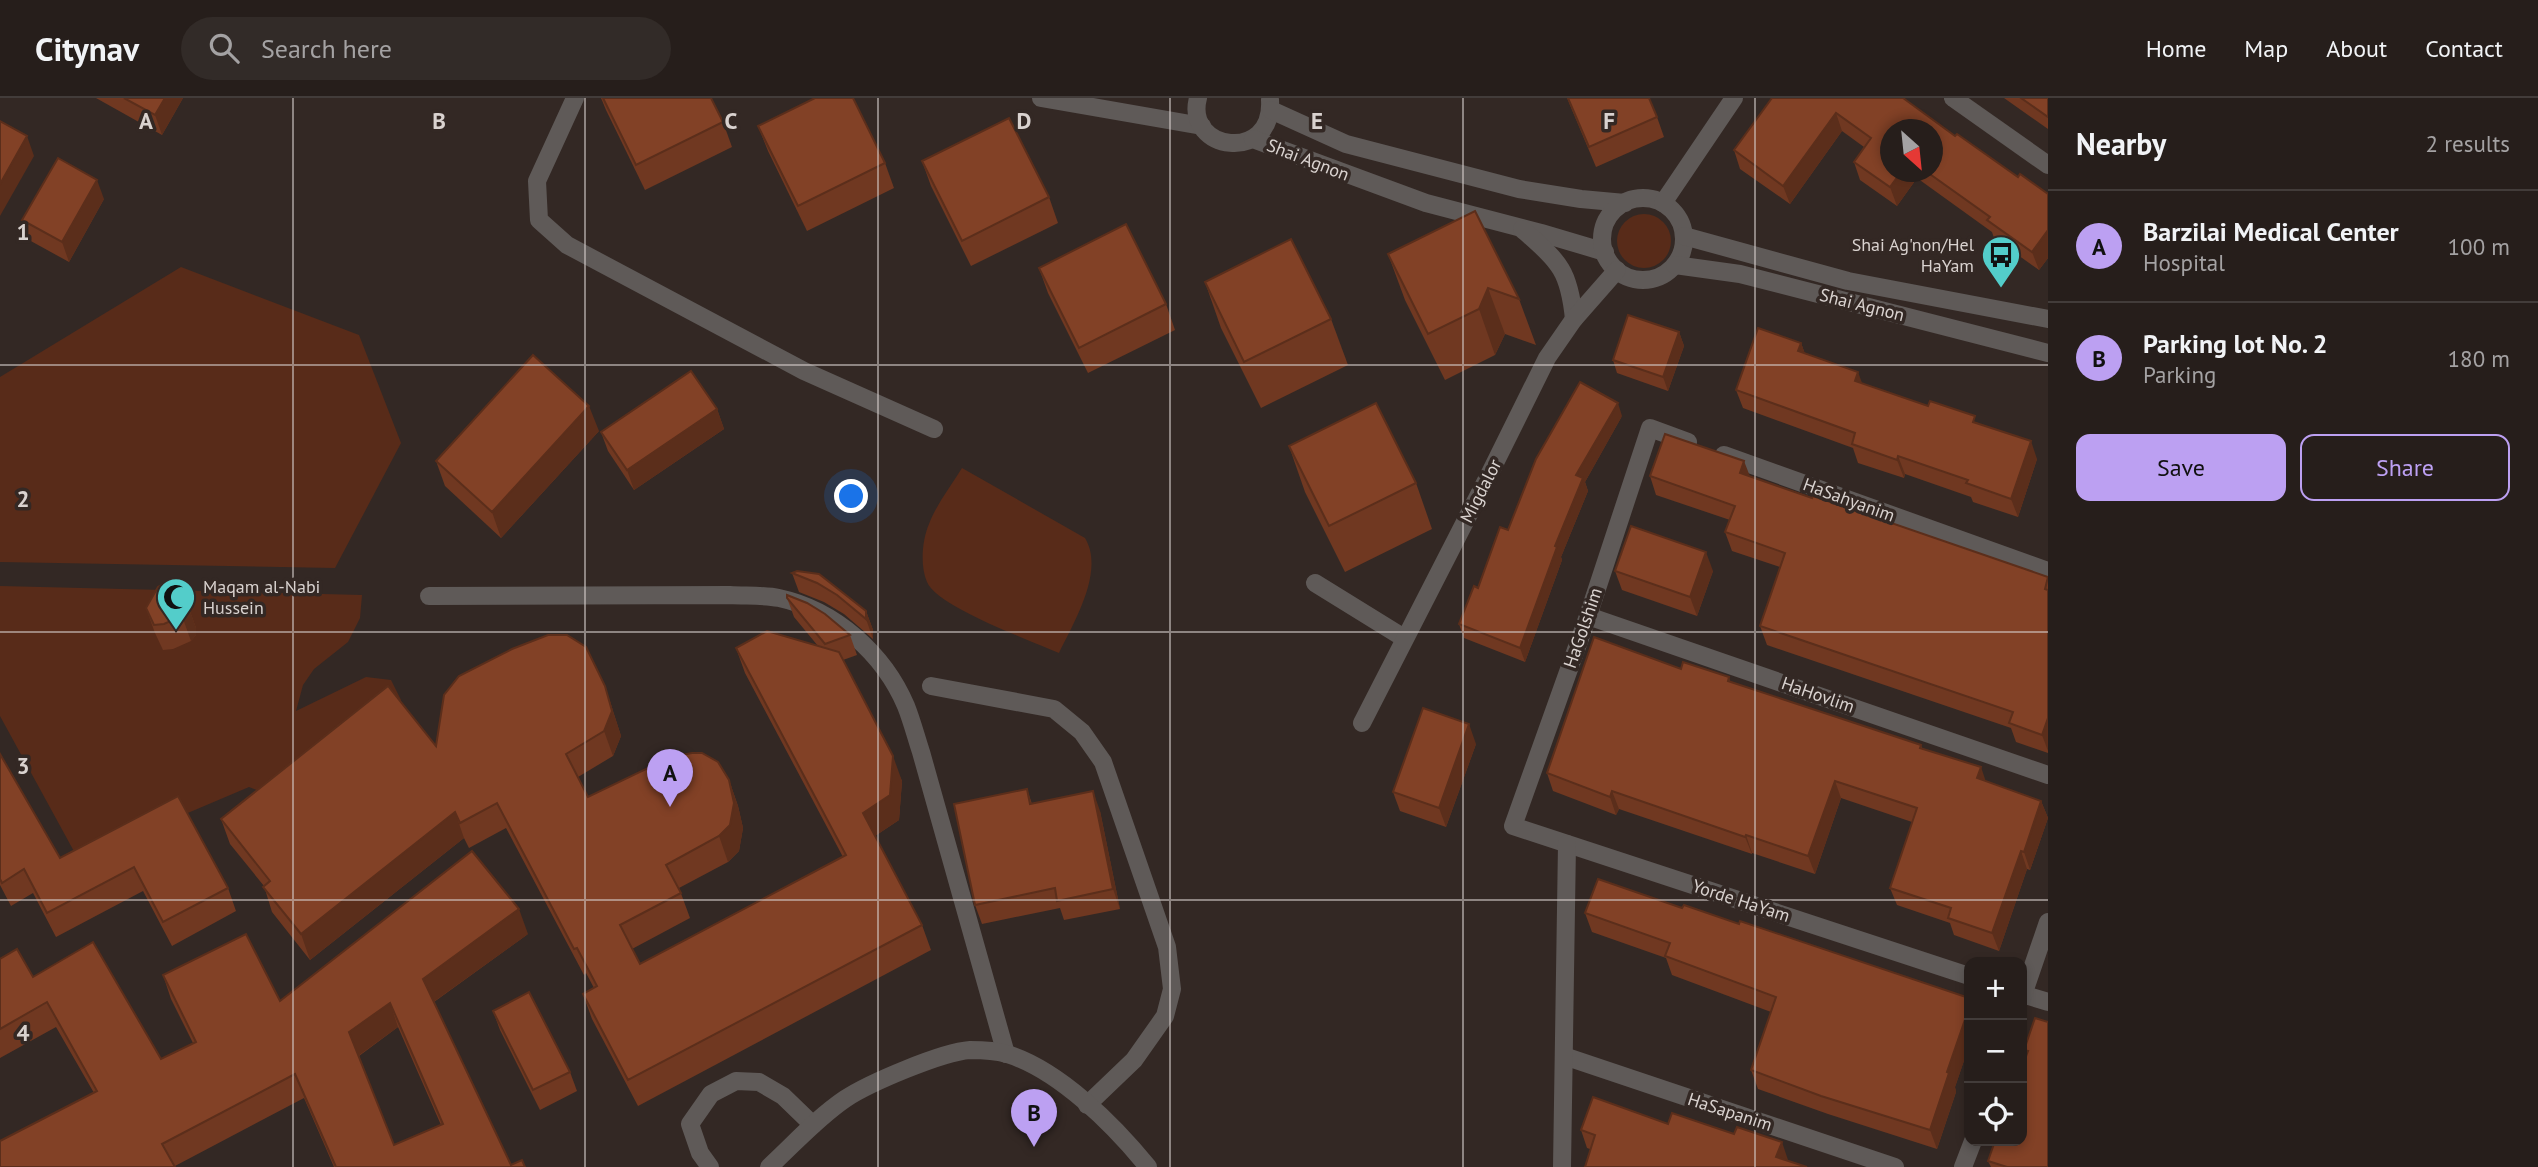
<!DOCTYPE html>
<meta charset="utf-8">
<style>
:root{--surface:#261e1b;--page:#322b28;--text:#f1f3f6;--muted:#a4a2a3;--line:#423c3a;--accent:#bca0f2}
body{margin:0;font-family:"PT Sans",sans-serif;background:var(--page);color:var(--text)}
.controls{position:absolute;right:21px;bottom:21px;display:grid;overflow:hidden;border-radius:14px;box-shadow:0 4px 10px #0003}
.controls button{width:63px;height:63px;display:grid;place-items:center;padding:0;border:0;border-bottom:2px solid var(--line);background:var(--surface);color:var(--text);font:35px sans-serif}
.compass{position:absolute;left:1880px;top:21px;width:63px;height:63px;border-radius:50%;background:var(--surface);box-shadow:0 4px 10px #0003;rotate:153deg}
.you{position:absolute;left:852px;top:399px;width:24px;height:24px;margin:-18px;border:5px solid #fff;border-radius:50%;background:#1a73e8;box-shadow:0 0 0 10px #1a73e833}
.badge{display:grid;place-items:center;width:46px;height:46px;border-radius:50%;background:var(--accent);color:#111;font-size:23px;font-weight:700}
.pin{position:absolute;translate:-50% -58px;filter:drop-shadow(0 2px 4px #0008)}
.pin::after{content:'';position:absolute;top:37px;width:24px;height:21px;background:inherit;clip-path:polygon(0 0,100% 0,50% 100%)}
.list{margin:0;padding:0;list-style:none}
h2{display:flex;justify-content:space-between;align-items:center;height:91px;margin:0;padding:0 28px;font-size:30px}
h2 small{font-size:23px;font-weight:400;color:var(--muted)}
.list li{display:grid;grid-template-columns:46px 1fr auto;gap:21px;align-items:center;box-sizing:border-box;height:112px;padding:0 28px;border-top:2px solid var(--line)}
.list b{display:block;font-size:26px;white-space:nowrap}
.list p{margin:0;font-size:23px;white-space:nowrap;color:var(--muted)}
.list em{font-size:23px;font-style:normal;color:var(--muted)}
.actions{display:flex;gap:14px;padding:21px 28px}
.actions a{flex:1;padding:16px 0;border:2px solid var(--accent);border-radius:14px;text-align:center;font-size:24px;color:var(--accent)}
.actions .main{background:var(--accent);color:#111}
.icon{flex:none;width:38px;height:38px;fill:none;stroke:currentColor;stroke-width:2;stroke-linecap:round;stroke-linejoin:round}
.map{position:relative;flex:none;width:2048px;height:1069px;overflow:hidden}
header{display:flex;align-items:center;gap:42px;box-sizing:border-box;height:98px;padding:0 35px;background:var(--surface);border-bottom:2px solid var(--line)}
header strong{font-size:33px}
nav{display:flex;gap:38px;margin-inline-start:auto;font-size:24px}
.search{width:490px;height:63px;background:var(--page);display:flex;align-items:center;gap:18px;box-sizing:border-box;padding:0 24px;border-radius:38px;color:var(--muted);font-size:26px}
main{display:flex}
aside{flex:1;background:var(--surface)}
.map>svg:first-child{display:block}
</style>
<header>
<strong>Citynav</strong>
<div class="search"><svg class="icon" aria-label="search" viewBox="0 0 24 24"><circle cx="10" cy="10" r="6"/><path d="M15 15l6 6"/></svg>Search here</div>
<nav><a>Home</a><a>Map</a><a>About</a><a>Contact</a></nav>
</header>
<main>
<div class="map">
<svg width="2048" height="1069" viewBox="0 0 2048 1069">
<rect width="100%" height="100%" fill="#332824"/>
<!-- green -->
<g fill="#582b19">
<circle cx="1644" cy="143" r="27"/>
<polygon points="181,169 359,237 401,345 335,470 0,464 0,279"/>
<path d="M962,370l123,70c20,33 -11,84 -26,115 -27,-12 -122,-46 -132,-71 -7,-16 -5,-42 2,-58 7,-19 22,-38 33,-56z"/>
<polygon points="0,488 362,497 360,520 348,544 314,571 303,587 296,613 366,579 391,582 401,602 275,699 249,689 176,720 76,757 0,618"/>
</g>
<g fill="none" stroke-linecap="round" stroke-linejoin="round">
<!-- minor -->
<g stroke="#5f5a58" stroke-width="18">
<polyline points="575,0 537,83 539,122 567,147 804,273 934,331"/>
<polyline points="1041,0 1202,28"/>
<path d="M1198,0c-14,53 76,66 72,2"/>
<polyline points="1953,0 2048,67"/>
<polyline points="1271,12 1346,46 1519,91 1581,101 1625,105"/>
<polyline points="1253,41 1426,105 1541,135 1605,154"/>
<circle cx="1643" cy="141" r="41"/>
<polyline points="1663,105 1734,0"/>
<path d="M1522,131c37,33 47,40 52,90"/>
<polyline points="1684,138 1848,183 2048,221"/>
<polyline points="1675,167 1740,176 2048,255"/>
<polyline points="1688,344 1650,330 1588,518 1513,728 1969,878"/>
<polyline points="1724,357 2048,473"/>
<polyline points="1315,485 1404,540"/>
<path d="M429,498l301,-1c16,1 34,0 49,3 56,12 105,56 127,108 6,15 10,31 15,46l85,302"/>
<polyline points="1588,518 2048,677"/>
<polyline points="931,588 1054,611 1082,634 1103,664 1167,849 1172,891 1165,918 1134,962 1087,1007"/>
<polyline points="1362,625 1490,375 1547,260 1574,221 1617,172"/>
<polyline points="2022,896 2048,904"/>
<polyline points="2022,900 2048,824"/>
<polyline points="1564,958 1895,1069"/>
<polyline points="710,1069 700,1055 690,1026 711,996 736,983 759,984 783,998 813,1027"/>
<path d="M769,1069c25,-23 48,-49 76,-68 24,-16 97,-47 125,-49 11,0 27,1 37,4 52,16 107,71 141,113"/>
<polyline points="1562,1069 1567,746"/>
<polyline points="1963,1069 1973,1043"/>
</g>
</g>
<!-- wall -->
<g fill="#703821" fill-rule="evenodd">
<polygon points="96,0 183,0 162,37"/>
<polygon points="601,0 711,0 723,24 732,49 645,92 606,12"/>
<polygon points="1567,0 1657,19 1664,39 1596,69"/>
<path d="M1772,0l183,38 63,41 30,17v64l-9,12 -45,-32 -2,-6 -75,-54 -20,28 -37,-26 -6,-18 10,-15 -22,-16 -52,73 -50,-35 -6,-19zM1891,32l42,42h-42z"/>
<polygon points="2004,0 2048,0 2048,31"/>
<polygon points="758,28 885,65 894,90 807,133 768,53"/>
<polygon points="922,63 1049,99 1058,125 971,168 931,88"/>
<polygon points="104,101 69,164 29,142 22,122"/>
<polygon points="1388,156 1519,201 1536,247 1505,236 1495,257 1445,282 1405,202"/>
<polygon points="1039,170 1166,206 1175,232 1088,275 1048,195"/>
<polygon points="1205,184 1331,221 1348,267 1261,310 1221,230"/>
<polygon points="1679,234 1684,248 1668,293 1617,275 1613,262"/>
<polygon points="1801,245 1805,256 1863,286 1978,325 2037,361 2018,419 1973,404 1971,399 1905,376 1904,380 1858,365 1853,350 1743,310 1736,292"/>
<polygon points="717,311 724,331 634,392 608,353 601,334"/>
<polygon points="1622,318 1585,384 1588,393 1561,459 1562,462 1525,564 1464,540 1459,526 1508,432"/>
<polygon points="599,333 501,440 445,388 436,363"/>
<polygon points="1289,348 1416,385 1432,431 1345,474 1305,394"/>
<polygon points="1650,378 1749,378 2048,479 2048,655 2016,644 2011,630 1767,547 1760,528 1780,469 1732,453 1725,434 1730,422 1656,397"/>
<polygon points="797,473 866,513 873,532 873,541 844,516 824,504 799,494 792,475"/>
<polygon points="1615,473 1713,473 1697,518 1622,492"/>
<polygon points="787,500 850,537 857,557 843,562 902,683 899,722 875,738 922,827 931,852 638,1008 592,921 583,896 594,890 586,875 584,877 506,730 469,750 464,740 310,862 272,814 264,788 230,746 221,721 436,648 605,588 621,638 613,658 578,679 588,699 729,682 738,708 743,730 739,753 728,764 679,790 690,820 632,851 640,866 843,759 745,575 736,550 818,548 794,519"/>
<polygon points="187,505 196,530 196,537 191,543 173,551 163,552 155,535 146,510"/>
<polygon points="1681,571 1729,579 1730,584 1921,647 1922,650 1985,683 2041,703 2048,720 2030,772 2027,771 1999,853 1954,837 1950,825 1897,807 1890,790 1912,724 1841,700 1815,776 1752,755 1752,756 1619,711 1616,717 1553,693 1547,675"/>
<polygon points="1476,646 1446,729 1400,713 1393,694"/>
<polygon points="0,656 60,760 178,698 228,790 236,813 172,848 143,793 56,839 33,795 11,808 0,787"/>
<polygon points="1027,691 1032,706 1100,713 1120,811 1064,822 1060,810 982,826 975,807"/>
<polygon points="1682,810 1739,826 1969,900 1969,948 1955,989 1956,994 1937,1051 1828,1016 1758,991 1751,972 1771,914 1672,877 1666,860 1592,834 1585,815"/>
<path d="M528,836l-94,68 77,163 14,2h-191l-30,-69 -129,68 -81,-73 -38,-66 -56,31v-99l33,18 128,82 32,-16 -22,-44 -8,-24 117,26zM398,929l43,98 -47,20 -35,-89z"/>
<polygon points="493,913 570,974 577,993 540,1012 500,932"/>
<polygon points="2035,920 2048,1069 1991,1069 1988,1063 2026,957 2024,952"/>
<polygon points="1668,1026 1788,1063 1590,1051 1587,1050 1581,1032"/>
</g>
<!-- shaded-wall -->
<g fill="#5b2e1b">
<polygon points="165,0 183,0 162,37 155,17"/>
<polygon points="1836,15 1842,33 1790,106 1783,88"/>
<polygon points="27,38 34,58 0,118 0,86"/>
<polygon points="1901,74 1914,74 1917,80 1897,108 1890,89"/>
<polygon points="97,82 104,101 69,164 62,144"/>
<polygon points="2048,132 2048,160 2039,172 2032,154"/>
<polygon points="1488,190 1505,236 1495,257 1479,211"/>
<polygon points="1679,234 1684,248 1668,293 1663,279"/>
<polygon points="1801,245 1808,264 1798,253"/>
<polygon points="1858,274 1865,293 1855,283"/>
<polygon points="1618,305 1622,318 1585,384 1588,393 1561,459 1562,462 1525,564 1520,550 1555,448 1576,377"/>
<polygon points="589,308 599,333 501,440 492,414"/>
<polygon points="717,311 724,331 634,392 627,372"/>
<polygon points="2031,343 2037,361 2018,419 2011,401"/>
<polygon points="1898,358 1905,376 1904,380 1897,362"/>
<polygon points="1744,363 1751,381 1740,375"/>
<polygon points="1706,454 1713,473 1697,518 1690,499"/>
<polygon points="187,505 196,530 196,537 191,543 182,518"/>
<polygon points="866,513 873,532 873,541 866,521"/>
<polygon points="605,588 621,638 613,658 604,633"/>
<polygon points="2048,620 2048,653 2042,637"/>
<polygon points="1469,626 1476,646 1446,729 1439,710"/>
<polygon points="893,658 902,683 899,722 872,740 863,715"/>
<polygon points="1981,669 1987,687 1977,680"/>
<polygon points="729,682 738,708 743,730 739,753 728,764 719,738"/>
<polygon points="1835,683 1841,700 1815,776 1808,758"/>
<polygon points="1093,693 1100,713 1120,811 1113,791"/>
<polygon points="1612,693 1619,711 1616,717 1610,699"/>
<polygon points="2041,703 2048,720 2030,772 2024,754"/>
<polygon points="455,714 464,740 310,862 301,836"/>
<polygon points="1746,737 1752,755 1752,756 1745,739"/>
<polygon points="2021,753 2027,771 1999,853 1992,835"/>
<polygon points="519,811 528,836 432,905 423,881"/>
<polygon points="390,905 398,929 358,958 349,934"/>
<polygon points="1969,910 1969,948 1955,989 1956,994 1937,1051 1930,1032 1947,974"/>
<polygon points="1782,1044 1788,1062 1776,1059"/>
</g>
<!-- building -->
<g fill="#824126" stroke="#5b2e1b" stroke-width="2" fill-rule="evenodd">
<polygon points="124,0 165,0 155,17"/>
<polygon points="603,0 711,0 723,24 636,67"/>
<polygon points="815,0 853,0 885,65 798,108 758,28"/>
<polygon points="1568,0 1649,0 1657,19 1589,49"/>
<polygon points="1772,0 1903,0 1955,38 1957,36 2018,79 2020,76 2048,96 2048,132 2032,154 1987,122 1990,119 1927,74 1933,74 1933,32 1891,32 1891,74 1901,74 1890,89 1854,64 1871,40 1836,15 1783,88 1734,52"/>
<polygon points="2021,0 2048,0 2048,19"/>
<polygon points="1009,20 1049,99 962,143 922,63"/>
<polygon points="0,23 27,38 0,86"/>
<polygon points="58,60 97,82 62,144 22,122"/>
<polygon points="1475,113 1519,201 1488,190 1479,211 1428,236 1388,156"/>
<polygon points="1126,126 1166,206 1079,250 1039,170"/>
<polygon points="1291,141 1331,221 1244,264 1205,184"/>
<polygon points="1628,217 1679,234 1663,279 1613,262"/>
<polygon points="1758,230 1801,245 1798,253 1858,274 1855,283 1928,308 1930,303 1975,318 1973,324 2031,343 2011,401 1966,385 1968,382 1898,358 1897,362 1852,346 1855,335 1736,292"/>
<polygon points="533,257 589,308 492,414 436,363"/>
<polygon points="691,273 717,311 627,372 601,334"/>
<polygon points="1580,284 1618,305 1576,377 1583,380 1555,448 1557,449 1520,550 1459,526 1474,488 1478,490 1500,429 1508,432 1536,361"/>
<polygon points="1376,305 1416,385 1329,428 1289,348"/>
<polygon points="1665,336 1744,363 1740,375 1812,400 1813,398 2048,479 2045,491 2048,492 2048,620 2042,637 2009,625 2013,614 1760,528 1785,455 1725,434 1735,408 1650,378"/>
<polygon points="1631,428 1706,454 1690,499 1615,473"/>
<polygon points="797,473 819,476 866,513 866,521 837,497 817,485 792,475"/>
<polygon points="167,484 179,493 187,505 187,512 182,518 164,526 154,527 146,510 158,489"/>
<polygon points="787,497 807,505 825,516 850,537 825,546 787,500"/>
<polygon points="767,533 839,554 893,658 890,697 863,715 922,827 628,982 583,896 597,888 577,850 574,851 497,705 460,725 455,714 301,836 263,789 270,783 221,721 388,588 436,648 444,597 459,578 512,551 548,537 567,537 586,549 605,588 612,613 604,633 566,656 588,699 671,659 692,655 702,655 718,664 729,682 734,705 730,727 719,738 666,767 681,795 620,827 640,866 846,757 736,550"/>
<polygon points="1594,539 1681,571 1683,564 1729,579 1728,583 1921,647 1920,650 1981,669 1977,680 2041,703 2024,754 2021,753 1992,835 1948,820 1951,810 1890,790 1917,710 1835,683 1808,758 1746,737 1745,739 1612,693 1610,699 1547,675"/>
<polygon points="1423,610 1469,626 1439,710 1393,694"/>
<polygon points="0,656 60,760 178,698 228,790 163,824 134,769 47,815 24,771 2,785 0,781"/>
<polygon points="1027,691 1030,706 1093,693 1113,791 1057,803 1055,790 975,807 954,706"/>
<path d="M472,753l47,58 -96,70 88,186 11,-5 3,7h-189l-41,-93 -133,70 13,23h-175v-26l97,-50 -50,-89 -47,27v-70l17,-10 16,28 60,-35 68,117 35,-17 -33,-67 83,-41 34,67zM390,905l53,121 -49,21 -45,-113z"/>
<polygon points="1598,781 1682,810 1684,807 1739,826 1740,823 1969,900 1969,910 1947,974 1949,975 1930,1032 1821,998 1751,972 1776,899 1665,858 1670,845 1585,815"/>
<polygon points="529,894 570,974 533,992 493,913"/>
<polygon points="2035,920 2048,924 2048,1069 2007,1069 1988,1063 1995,1043 2022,1043 2022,969 2028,953 2024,952"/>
<polygon points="1593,999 1668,1026 1672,1015 1734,1036 1737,1029 1782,1044 1776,1059 1807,1069 1585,1069 1595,1037 1581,1032"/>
</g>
<!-- grid -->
<path fill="none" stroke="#d9d2cf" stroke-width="2" stroke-opacity="0.55" d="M293,0v1069M585,0v1069M878,0v1069M1170,0v1069M1463,0v1069M1755,0v1069M0,267h2048M0,534h2048M0,802h2048"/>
<!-- icons -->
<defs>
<g id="bus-pin" transform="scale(2.0125)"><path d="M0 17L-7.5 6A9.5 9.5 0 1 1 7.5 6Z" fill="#53cdca" stroke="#332824"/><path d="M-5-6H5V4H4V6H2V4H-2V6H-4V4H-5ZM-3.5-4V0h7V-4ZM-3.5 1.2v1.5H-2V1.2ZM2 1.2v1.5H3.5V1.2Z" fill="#111"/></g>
<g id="mosque-pin" transform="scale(2.0125)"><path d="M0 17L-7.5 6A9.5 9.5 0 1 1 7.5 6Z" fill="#53cdca" stroke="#332824"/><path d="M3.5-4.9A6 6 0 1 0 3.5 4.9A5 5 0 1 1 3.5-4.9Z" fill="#111"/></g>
</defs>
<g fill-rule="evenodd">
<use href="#bus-pin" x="2001" y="157"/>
<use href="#mosque-pin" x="176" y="499"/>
</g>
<g text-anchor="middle" stroke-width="7" stroke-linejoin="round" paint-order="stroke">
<!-- street labels -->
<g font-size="18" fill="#d9d2cf" stroke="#332824">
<text transform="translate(1308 62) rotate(21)" y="6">Shai Agnon</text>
<text transform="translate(1862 207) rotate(14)" y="6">Shai Agnon</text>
<text transform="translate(1481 393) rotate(-63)" y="6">Migdalor</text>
<text transform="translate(1849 402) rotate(20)" y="6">HaSahyanim</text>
<text transform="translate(1583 530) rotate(-71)" y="6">HaGolshim</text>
<text transform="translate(1818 597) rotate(19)" y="6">HaHovlim</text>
<text transform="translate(1741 803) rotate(18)" y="6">Yorde HaYam</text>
<text transform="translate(1730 1014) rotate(18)" y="6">HaSapanim</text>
</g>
<!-- poi labels -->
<g font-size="18" fill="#d9d2cf" stroke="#332824" text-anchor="end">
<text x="1974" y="153">Shai Ag'non/Hel<tspan x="1974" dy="21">HaYam</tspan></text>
<text x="203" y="495" text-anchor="start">Maqam al-Nabi<tspan x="203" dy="21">Hussein</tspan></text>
</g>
</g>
<g font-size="23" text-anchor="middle" font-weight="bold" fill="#d9d2cf" stroke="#332824" stroke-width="7" stroke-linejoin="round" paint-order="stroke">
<text x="146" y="31">A</text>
<text x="439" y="31">B</text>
<text x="731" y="31">C</text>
<text x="1024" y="31">D</text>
<text x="1317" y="31">E</text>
<text x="1609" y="31">F</text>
<text x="23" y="142">1</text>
<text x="23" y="409">2</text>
<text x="23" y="676">3</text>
<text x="23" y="943">4</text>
</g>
</svg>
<div class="controls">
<button>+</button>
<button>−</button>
<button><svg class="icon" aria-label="locate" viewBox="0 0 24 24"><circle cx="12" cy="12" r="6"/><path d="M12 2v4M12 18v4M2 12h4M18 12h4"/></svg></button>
</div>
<svg class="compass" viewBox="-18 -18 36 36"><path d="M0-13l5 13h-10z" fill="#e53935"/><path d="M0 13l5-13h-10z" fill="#a4a2a3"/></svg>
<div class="you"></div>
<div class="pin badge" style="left:670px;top:709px">A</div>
<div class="pin badge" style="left:1034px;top:1049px">B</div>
</div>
<aside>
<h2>Nearby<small>2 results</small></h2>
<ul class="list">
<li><span class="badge">A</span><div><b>Barzilai Medical Center</b><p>Hospital</p></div><em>100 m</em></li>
<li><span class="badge">B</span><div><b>Parking lot No. 2</b><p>Parking</p></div><em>180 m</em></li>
</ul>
<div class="actions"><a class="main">Save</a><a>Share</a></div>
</aside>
</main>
